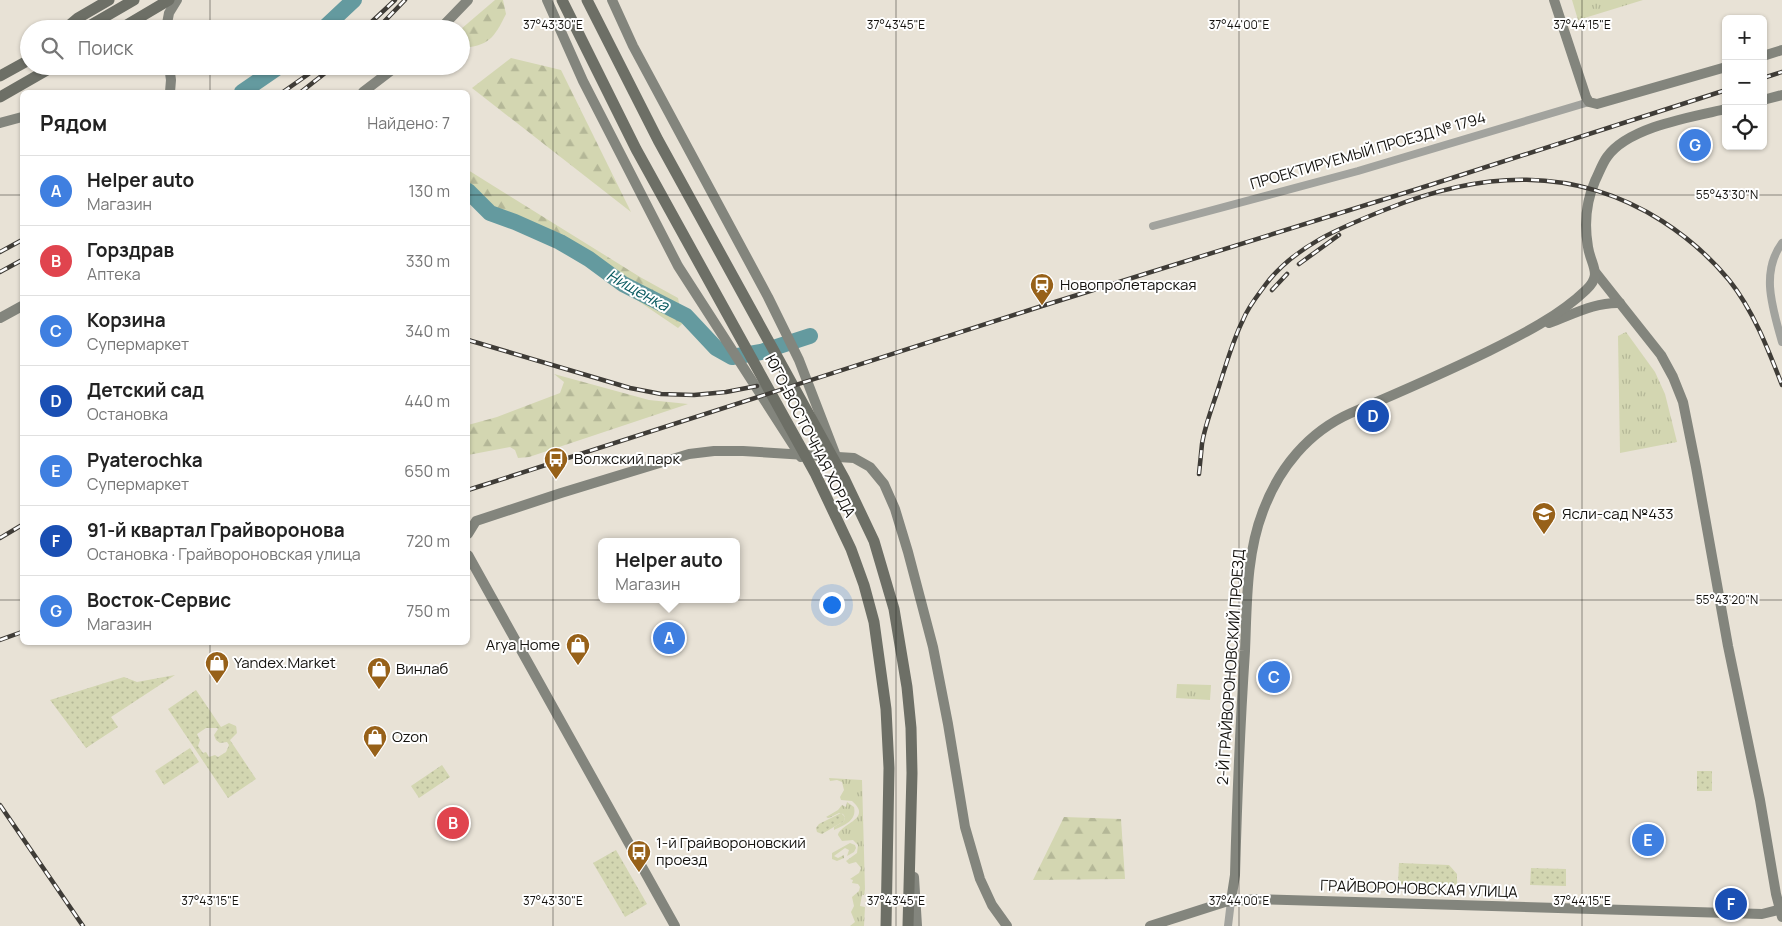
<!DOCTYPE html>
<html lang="ru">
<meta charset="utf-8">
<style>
:root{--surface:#fff;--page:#f6f6f6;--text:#222;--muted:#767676;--line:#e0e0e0;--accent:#111827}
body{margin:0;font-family:Manrope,sans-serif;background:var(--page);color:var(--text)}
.controls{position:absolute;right:15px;top:15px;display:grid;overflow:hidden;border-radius:8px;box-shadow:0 1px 4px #0004}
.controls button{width:45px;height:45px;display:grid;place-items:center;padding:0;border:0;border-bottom:1px solid var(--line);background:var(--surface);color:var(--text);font:25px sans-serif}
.you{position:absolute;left:831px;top:604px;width:18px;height:18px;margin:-12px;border:4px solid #fff;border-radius:50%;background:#1a73e8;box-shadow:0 0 0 8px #1a73e833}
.badge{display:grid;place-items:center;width:32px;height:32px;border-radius:50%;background:var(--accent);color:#fff;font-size:16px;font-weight:700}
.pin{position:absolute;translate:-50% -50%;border:2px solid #fff;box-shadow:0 1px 5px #0006}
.popup{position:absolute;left:598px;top:538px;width:142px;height:65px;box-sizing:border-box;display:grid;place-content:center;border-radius:8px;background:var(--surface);filter:drop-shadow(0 1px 4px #0005);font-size:16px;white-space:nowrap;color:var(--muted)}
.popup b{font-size:19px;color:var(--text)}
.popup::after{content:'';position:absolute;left:50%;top:100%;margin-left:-10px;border:10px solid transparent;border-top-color:var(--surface)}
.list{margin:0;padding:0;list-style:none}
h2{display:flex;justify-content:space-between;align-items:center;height:65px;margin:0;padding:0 20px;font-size:21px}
h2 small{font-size:16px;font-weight:400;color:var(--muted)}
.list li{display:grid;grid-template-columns:32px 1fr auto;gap:15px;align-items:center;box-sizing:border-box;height:70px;padding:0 20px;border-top:1px solid var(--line)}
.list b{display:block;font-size:19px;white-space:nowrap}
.list p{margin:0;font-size:16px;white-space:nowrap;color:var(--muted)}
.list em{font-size:16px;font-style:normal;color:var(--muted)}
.icon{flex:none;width:28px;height:28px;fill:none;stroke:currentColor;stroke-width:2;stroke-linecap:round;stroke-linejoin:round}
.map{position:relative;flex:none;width:1782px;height:926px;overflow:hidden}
.search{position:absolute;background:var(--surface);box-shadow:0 1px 4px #0004;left:20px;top:20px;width:450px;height:55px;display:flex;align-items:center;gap:12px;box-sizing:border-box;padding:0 18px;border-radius:28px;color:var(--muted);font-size:19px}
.panel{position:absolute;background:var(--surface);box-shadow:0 1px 4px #0004;left:20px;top:90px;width:450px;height:555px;border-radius:8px}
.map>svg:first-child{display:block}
</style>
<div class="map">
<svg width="1782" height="926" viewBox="0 0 1782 926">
<defs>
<pattern id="grass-tufts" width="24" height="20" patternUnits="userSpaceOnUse" patternTransform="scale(1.25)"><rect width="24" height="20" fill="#d3d6b1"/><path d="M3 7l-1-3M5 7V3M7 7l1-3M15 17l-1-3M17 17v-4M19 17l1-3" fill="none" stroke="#b4b797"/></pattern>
<pattern id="forest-firs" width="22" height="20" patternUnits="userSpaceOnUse" patternTransform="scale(1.25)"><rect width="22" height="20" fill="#d3d6b1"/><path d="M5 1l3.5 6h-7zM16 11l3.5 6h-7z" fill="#b4b797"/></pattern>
<pattern id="park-dots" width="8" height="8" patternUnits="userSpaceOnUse" patternTransform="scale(1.25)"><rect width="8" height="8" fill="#d3d6b1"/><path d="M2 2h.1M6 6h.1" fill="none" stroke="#b4b797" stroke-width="1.8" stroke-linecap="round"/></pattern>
</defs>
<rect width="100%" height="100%" fill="#e8e2d6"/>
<!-- grass -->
<g fill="url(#grass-tufts)">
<polygon points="1572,0 1643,0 1578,20"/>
<polygon points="1626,332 1655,372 1665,394 1677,442 1620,453 1618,336"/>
<polygon points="1177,684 1211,685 1210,700 1176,698"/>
<path d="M829,778l33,2 3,109 -1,6h-2l-2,11 5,1 -1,19h-14l5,-4 -4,-10 3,-6 -2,-9 7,-6 1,-4 -2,-3 -6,-1 1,-3 -3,-1 9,-6 2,-5 -5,-6 -7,2 -3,-3 11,-8 1,-8 -5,-5 -11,1 -4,-6c3,-12 35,-16 14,-34l-11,-1 -1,-3 4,-7 -2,-8 -5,-2 -7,1z"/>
<path d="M847,802l7,5c3,14 -10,18 -20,23v-3l10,-6 1,-4 -2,-3 -4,-1 -10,5 -3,-1 12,-7 4,-5 4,2z"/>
<polygon points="850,843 855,845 856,848 854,852 847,856 849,850 845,848 834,856 838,858 844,855 844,858 837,861 832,859 832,853"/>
</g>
<!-- forest -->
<g fill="url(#forest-firs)">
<path d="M495,0h8l3,14c-12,24 -17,32 -45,34v-19z"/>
<polygon points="511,58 561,70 631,212 472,88"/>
<polygon points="468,170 640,277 678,298 683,323 678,328 578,260 468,195"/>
<polygon points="554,374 649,400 688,404 529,457 518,458 515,450 510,447 468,455 468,425 497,417 560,393 564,382"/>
<polygon points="1064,817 1121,819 1125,879 1033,880"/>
</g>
<!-- park -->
<g fill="url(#park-dots)" fill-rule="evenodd">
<polygon points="175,675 111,717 118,727 86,748 50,700 124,677 137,682"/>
<path d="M196,690l25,37 8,-4 7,3 1,7 -7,7 26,39 -28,19 -60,-89zM206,728h11l1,1 -4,6 2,5 4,3 7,-1 2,3 -3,7 -8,5 -3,-2 -6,2 -3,-5 -3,1 -5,-7 2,-6 -3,-6z"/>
<polygon points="190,748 199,762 164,785 155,771"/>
<polygon points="442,765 450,777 419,798 411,786"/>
<rect x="1697" y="771" width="15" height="20"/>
<polygon points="841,813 845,817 844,821 822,834 817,832 816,828 819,824"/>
<polygon points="616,850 647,904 625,917 593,863"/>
<polygon points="1399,863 1449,865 1457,874 1457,885 1398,884"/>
<polygon points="1531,868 1566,869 1566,886 1530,885"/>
</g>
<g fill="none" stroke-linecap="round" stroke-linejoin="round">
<!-- river -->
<g stroke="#649a9f" stroke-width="16">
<polyline points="323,29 354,0"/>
<polyline points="242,92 280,66"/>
<polyline points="468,191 490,213 515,222 560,242 589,259 623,284 686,316 716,348 732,357 761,352 810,336"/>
</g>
<!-- street -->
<g stroke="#a2a39e" stroke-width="8">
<polyline points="1153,226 1358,171 1589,102"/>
<path d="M1782,243c-22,30 -9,66 0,99"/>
<polyline points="1228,926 1231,901"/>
</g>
<!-- secondary -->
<g stroke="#83857d" stroke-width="10">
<polyline points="547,0 583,81 678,266 801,457"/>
<polyline points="612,0 633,46 768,297 799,360 836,456"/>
<polyline points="1554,0 1586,97 1589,102 1597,104 1726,67"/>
<polyline points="166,29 169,13 177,0"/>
<polyline points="440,29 468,0"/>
<polyline points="1763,56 1782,50"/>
<polyline points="169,66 171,80 170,92"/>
<polyline points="363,92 397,66"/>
<polyline points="1763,100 1782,95"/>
<polyline points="0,123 22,117"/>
<polyline points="1596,273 1661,355 1673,377 1683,402 1696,467 1728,646 1760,800 1776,894 1782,917"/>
<polyline points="0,318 22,306"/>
<path d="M1549,323c23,-8 45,-21 71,-20"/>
<polyline points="468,534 476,521 561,493 689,454 714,451 743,451 854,458 870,467 884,484 895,509 908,552 933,647 948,724 965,827 980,879 992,905 1007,926"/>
<polyline points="468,555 675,926"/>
<polyline points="914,877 917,926"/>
<path d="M1231,901l4,-26c2,-74 5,-149 10,-224 2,-47 1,-96 18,-140 16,-43 45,-79 88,-98 47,-20 93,-40 138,-62 34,-17 70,-35 97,-61 17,-16 5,-24 2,-43 -4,-23 -2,-45 7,-66 4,-8 7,-17 12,-24 21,-30 84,-40 119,-48"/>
<polyline points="1150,926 1225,902 1257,899 1762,914 1782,909"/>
</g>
<!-- primary -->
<g stroke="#6d6f66" stroke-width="11">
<polyline points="562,0 636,149 815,473 851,549 864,585 874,622 886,709 889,768 886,926"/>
<polyline points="587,0 658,140 845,480 874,541 894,609 907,687 911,728 912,773 908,926"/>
<polyline points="65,29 78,18 109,0"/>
<polyline points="84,29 134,0"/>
<polyline points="120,29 169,0"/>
<polyline points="0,76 29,60"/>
<polyline points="0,97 54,66"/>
</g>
<!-- rail casing -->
<g stroke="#3f3c37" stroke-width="4.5">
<g id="rail">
<polyline points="364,29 395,0"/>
<polyline points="377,29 405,0"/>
<polyline points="1763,78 1782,72"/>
<polyline points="283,92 320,66"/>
<polyline points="301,92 334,66"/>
<polyline points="0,252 22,240"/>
<polyline points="1299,264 1339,235"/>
<polyline points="0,272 22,260"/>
<polyline points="1272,290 1287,274"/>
<polyline points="468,340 630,388 661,394 694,395 726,392 757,386"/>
<path d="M1199,474c1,-10 2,-20 3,-30 3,-20 12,-41 18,-61 7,-21 13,-43 23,-63 5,-13 15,-25 23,-36 30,-39 76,-57 121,-75 94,-38 187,-44 275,12 25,16 48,36 67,59 24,30 39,69 53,105"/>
<polyline points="468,490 1042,306 1430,185 1726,90"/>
<polyline points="0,538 22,525"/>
<polyline points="0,640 22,632"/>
<polyline points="0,805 83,926"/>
</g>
</g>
<!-- rail -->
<use href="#rail" stroke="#fff" stroke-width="2.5" stroke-dasharray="8" stroke-linecap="butt"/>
</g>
<!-- ticks -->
<path fill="none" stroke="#14120e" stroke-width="1" stroke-opacity="0.45" d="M210,0v29M553,0v926M896,0v926M1239,0v926M1582,0v926M210,66v26M0,195h22M468,195h1314M0,600h22M468,600h1314M210,642v284"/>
<!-- icons -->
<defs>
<g id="station-pin" transform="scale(1.25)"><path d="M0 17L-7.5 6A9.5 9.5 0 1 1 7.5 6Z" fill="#976119" stroke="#fff"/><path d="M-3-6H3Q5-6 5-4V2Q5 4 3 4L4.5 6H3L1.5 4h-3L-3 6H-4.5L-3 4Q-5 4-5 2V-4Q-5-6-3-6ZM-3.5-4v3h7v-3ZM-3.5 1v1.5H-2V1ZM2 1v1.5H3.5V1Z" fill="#fff"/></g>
<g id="bus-pin" transform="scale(1.25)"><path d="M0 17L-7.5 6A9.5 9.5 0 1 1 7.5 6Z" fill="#976119" stroke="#fff"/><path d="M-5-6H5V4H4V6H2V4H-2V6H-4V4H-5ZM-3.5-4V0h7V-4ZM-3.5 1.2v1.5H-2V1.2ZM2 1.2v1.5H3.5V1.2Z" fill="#fff"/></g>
<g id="school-pin" transform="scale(1.25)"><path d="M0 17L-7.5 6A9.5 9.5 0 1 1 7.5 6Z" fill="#976119" stroke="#fff"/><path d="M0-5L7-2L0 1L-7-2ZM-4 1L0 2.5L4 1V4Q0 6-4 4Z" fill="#fff"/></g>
<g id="shop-pin" transform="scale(1.25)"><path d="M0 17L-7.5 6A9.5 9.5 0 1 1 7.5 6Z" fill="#976119" stroke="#fff"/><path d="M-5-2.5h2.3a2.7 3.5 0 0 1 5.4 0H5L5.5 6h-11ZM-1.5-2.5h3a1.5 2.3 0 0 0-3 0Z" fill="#fff"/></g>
</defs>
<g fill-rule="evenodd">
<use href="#station-pin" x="1042" y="285"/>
<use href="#bus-pin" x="556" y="459"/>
<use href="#school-pin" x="1544" y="514"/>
<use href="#shop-pin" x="578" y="645"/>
<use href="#shop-pin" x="217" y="663"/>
<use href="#shop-pin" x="379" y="669"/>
<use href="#shop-pin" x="375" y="737"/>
<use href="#bus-pin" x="639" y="852"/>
</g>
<g text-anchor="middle" stroke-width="4" stroke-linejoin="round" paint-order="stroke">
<!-- street labels -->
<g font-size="15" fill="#14120e" stroke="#fff">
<text transform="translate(1368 151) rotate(-16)" y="5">ПРОЕКТИРУЕМЫЙ ПРОЕЗД № 1794</text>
<text transform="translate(810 436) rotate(63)" y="5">ЮГО-ВОСТОЧНАЯ ХОРДА</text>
<text transform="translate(1231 667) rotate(-86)" y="5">2-Й ГРАЙВОРОНОВСКИЙ ПРОЕЗД</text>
<text transform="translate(1419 889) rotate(2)" y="5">ГРАЙВОРОНОВСКАЯ УЛИЦА</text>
</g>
<!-- poi labels -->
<g font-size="15" fill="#14120e" stroke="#fff" text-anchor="start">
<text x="1060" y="290">Новопролетарская</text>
<text x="574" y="464">Волжский парк</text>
<text x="1562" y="519">Ясли-сад №433</text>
<text x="560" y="650" text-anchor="end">Arya Home</text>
<text x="234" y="668">Yandex.Market</text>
<text x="396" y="674">Винлаб</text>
<text x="392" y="742">Ozon</text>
<text x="656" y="848">1-й Грайвороновский<tspan x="656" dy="17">проезд</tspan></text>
</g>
<!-- water labels -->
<g font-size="16" font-style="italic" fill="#08595f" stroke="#fff">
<text transform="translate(638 290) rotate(29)" y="6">Нищенка</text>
</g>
</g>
<g font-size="12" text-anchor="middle" fill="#14120e" stroke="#fff" stroke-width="4" stroke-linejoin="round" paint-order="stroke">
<text x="553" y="29">37°43'30"E</text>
<text x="896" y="29">37°43'45"E</text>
<text x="1239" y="29">37°44'00"E</text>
<text x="1582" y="29">37°44'15"E</text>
<text x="1727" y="199">55°43'30"N</text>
<text x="1727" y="604">55°43'20"N</text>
<text x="210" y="905">37°43'15"E</text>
<text x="553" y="905">37°43'30"E</text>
<text x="896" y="905">37°43'45"E</text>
<text x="1239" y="905">37°44'00"E</text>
<text x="1582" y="905">37°44'15"E</text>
</g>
</svg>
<div class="controls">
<button>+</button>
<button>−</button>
<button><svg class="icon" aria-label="locate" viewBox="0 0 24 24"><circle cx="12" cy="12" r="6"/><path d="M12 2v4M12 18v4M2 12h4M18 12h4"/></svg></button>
</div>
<div class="you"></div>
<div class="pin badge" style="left:669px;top:638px;background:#3f7fe0">A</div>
<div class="popup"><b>Helper auto</b>Магазин</div>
<div class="pin badge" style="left:453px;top:823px;background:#e0444e">B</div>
<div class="pin badge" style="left:1274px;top:677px;background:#3f7fe0">C</div>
<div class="pin badge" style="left:1373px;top:416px;background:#1a4fb4">D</div>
<div class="pin badge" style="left:1648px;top:840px;background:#3f7fe0">E</div>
<div class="pin badge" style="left:1731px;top:904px;background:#1a4fb4">F</div>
<div class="pin badge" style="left:1695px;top:145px;background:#3f7fe0">G</div>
<div class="search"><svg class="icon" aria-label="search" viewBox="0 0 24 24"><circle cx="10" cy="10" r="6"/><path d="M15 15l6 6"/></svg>Поиск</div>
<section class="panel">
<h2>Рядом<small>Найдено: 7</small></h2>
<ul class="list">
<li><span class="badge" style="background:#3f7fe0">A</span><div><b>Helper auto</b><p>Магазин</p></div><em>130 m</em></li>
<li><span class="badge" style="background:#e0444e">B</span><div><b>Горздрав</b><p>Аптека</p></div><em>330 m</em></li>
<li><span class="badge" style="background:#3f7fe0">C</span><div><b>Корзина</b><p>Супермаркет</p></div><em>340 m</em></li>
<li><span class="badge" style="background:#1a4fb4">D</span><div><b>Детский сад</b><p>Остановка</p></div><em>440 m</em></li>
<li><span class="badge" style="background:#3f7fe0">E</span><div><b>Pyaterochka</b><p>Супермаркет</p></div><em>650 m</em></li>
<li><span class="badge" style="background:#1a4fb4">F</span><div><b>91-й квартал Грайворонова</b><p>Остановка · Грайвороновская улица</p></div><em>720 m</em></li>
<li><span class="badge" style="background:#3f7fe0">G</span><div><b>Восток-Сервис</b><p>Магазин</p></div><em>750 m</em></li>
</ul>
</section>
</div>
